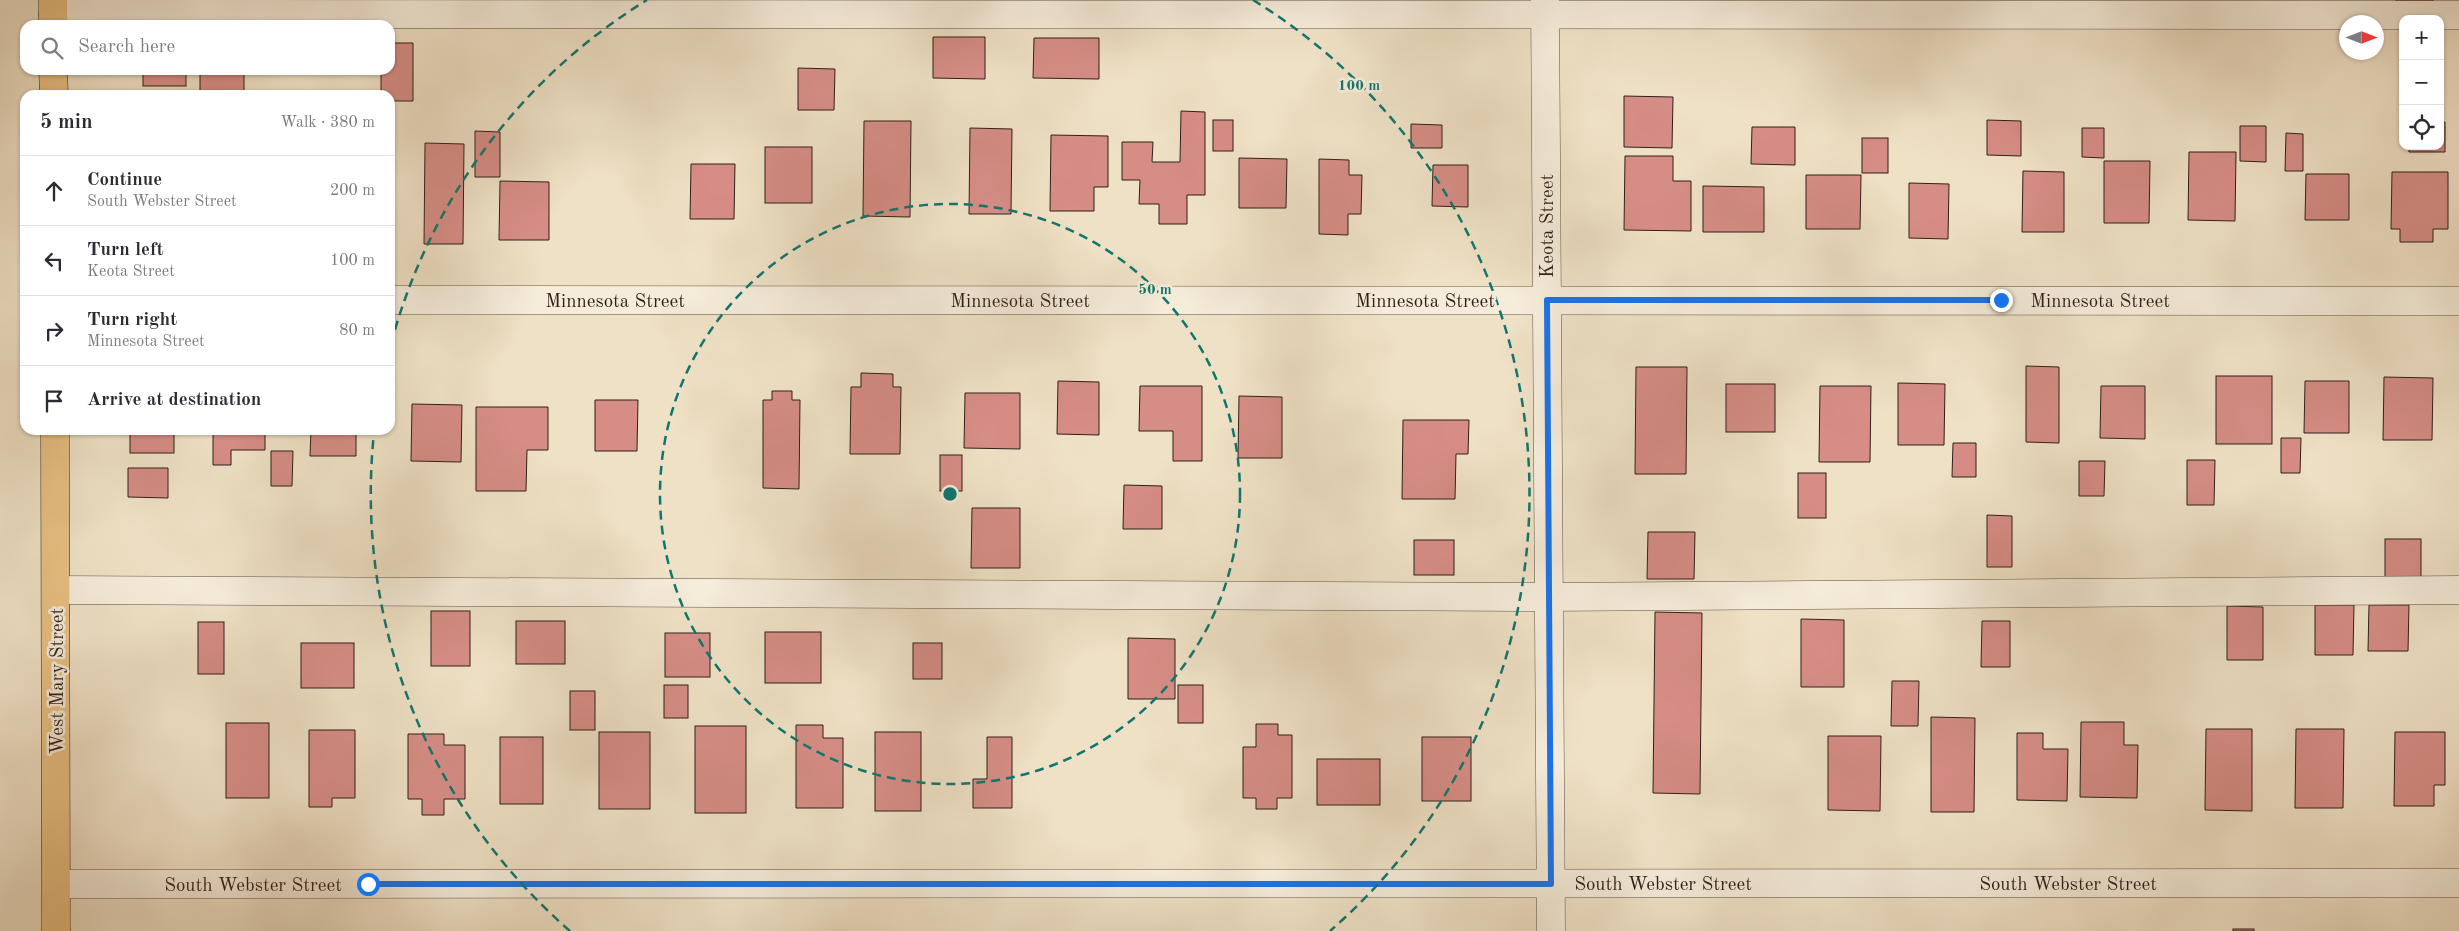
<!DOCTYPE html>
<meta charset="utf-8">
<style>
:root{--surface:#fff;--page:#f7f7f7;--text:#2b2b33;--muted:#7c7c81;--line:#e1e1e2}
body{margin:0;font-family:"Old Standard TT",serif;background:var(--page);color:var(--text)}
.controls{position:absolute;right:15px;top:15px;display:grid;overflow:hidden;border-radius:10px;box-shadow:0 1px 4px #0004}
.controls button{width:45px;height:45px;display:grid;place-items:center;padding:0;border:0;border-bottom:1px solid var(--line);background:var(--surface);color:var(--text);font:25px sans-serif}
.compass{position:absolute;left:2339px;top:15px;width:45px;height:45px;border-radius:50%;background:var(--surface);box-shadow:0 1px 4px #0004;rotate:90deg}
.stop{position:absolute;width:15px;height:15px;margin:-11px;border:4px solid #1a73e8;border-radius:50%;background:#fff}
.stop.end{background:#1a73e8;border-color:#fff;box-shadow:0 1px 5px #0008}
.list{margin:0;padding:0;list-style:none}
h2{display:flex;justify-content:space-between;align-items:center;height:65px;margin:0;padding:0 20px;font-size:21px}
h2 small{font-size:16px;font-weight:400;color:var(--muted)}
.list li{display:grid;grid-template-columns:32px 1fr auto;gap:15px;align-items:center;box-sizing:border-box;height:70px;padding:0 20px;border-top:1px solid var(--line)}
.list b{display:block;font-size:19px;white-space:nowrap}
.list p{margin:0;font-size:16px;white-space:nowrap;color:var(--muted)}
.list em{font-size:16px;font-style:normal;color:var(--muted)}
.icon{flex:none;width:28px;height:28px;fill:none;stroke:currentColor;stroke-width:2;stroke-linecap:round;stroke-linejoin:round}
.map{position:relative;flex:none;width:2459px;height:931px;overflow:hidden}
.search{position:absolute;background:var(--surface);box-shadow:0 1px 4px #0004;left:20px;top:20px;width:375px;height:55px;display:flex;align-items:center;gap:12px;box-sizing:border-box;padding:0 18px;border-radius:15px;color:var(--muted);font-size:19px}
.panel{position:absolute;background:var(--surface);box-shadow:0 1px 4px #0004;left:20px;top:90px;width:375px;height:345px;border-radius:15px}
.map>svg:first-child{display:block}
</style>
<div class="map">
<svg width="2459" height="931" viewBox="0 0 2459 931">
<rect width="100%" height="100%" fill="#efe1c6"/>
<filter id="stains"><feTurbulence type="fractalNoise" baseFrequency=".004" numOctaves="4"/><feColorMatrix values="0 0 0 0 .2 0 0 0 0 .09 0 0 0 0 .02 0 0 0 .5 -.17"/></filter>
<radialGradient id="worn" r=".72"><stop offset=".6" stop-color="#630" stop-opacity="0"/><stop offset="1" stop-color="#630" stop-opacity=".3"/></radialGradient>
<!-- building -->
<g fill="#d68d86" stroke="#2f1f1a">
<rect x="2396" y="0" width="37" height="6"/>
<polygon points="933,37 985,37 985,79 933,78"/>
<polygon points="1034,38 1099,38 1099,79 1033,78"/>
<polygon points="390,43 413,43 413,101 390,101 390,95 381,95 381,70 390,70"/>
<polygon points="798,68 835,69 834,110 798,110"/>
<rect x="143" y="70" width="43" height="16"/>
<rect x="200" y="70" width="44" height="25"/>
<polygon points="1624,96 1673,97 1672,148 1624,147"/>
<polygon points="1181,111 1205,112 1205,195 1187,195 1187,224 1159,224 1159,204 1139,204 1140,180 1122,180 1122,142 1153,142 1152,162 1180,162"/>
<rect x="1213" y="120" width="20" height="31"/>
<polygon points="1987,120 2021,121 2021,156 1987,155"/>
<polygon points="864,121 911,121 910,217 863,216"/>
<polygon points="2440,122 2445,122 2445,152 2409,152 2409,146 2440,146"/>
<polygon points="1411,124 1442,125 1442,148 1411,148"/>
<polygon points="2240,126 2266,126 2266,162 2240,161"/>
<polygon points="1752,127 1795,127 1795,165 1751,164"/>
<polygon points="970,128 1012,129 1011,214 969,214"/>
<polygon points="2082,128 2104,128 2104,158 2082,157"/>
<polygon points="475,131 500,132 500,177 475,177"/>
<polygon points="2286,133 2303,134 2303,171 2285,171"/>
<polygon points="1051,135 1108,136 1108,187 1094,187 1094,211 1050,211"/>
<rect x="1862" y="138" width="26" height="35"/>
<polygon points="425,143 464,144 463,244 424,244"/>
<rect x="765" y="147" width="47" height="56"/>
<polygon points="2189,152 2236,152 2235,221 2188,220"/>
<polygon points="1625,156 1673,156 1673,181 1691,181 1691,231 1624,230"/>
<polygon points="1239,158 1287,159 1286,208 1239,208"/>
<polygon points="1319,159 1349,160 1349,175 1362,175 1361,214 1348,214 1348,235 1319,234"/>
<polygon points="2104,161 2150,161 2149,223 2104,223"/>
<polygon points="691,164 735,164 734,219 690,219"/>
<polygon points="1433,165 1468,165 1468,207 1432,206"/>
<polygon points="2023,171 2064,172 2064,232 2022,232"/>
<polygon points="2392,172 2448,172 2448,229 2433,229 2433,242 2400,242 2400,229 2391,229"/>
<polygon points="2306,174 2349,174 2349,220 2305,220"/>
<polygon points="1806,175 1861,175 1860,229 1806,229"/>
<polygon points="500,181 549,182 549,240 499,240"/>
<polygon points="1909,183 1949,184 1948,239 1909,238"/>
<polygon points="1703,186 1764,187 1764,232 1703,232"/>
<polygon points="2026,366 2059,367 2059,443 2026,442"/>
<polygon points="1636,367 1687,367 1686,474 1635,474"/>
<polygon points="861,373 893,374 893,387 901,387 900,454 850,454 851,387 861,387"/>
<rect x="2216" y="376" width="56" height="68"/>
<polygon points="2384,377 2433,378 2432,440 2383,440"/>
<polygon points="1058,381 1099,382 1099,435 1057,434"/>
<polygon points="2305,381 2349,381 2349,433 2304,433"/>
<polygon points="1898,383 1945,384 1944,445 1898,445"/>
<rect x="1726" y="384" width="49" height="48"/>
<polygon points="1140,386 1202,386 1202,461 1173,461 1173,431 1139,431"/>
<polygon points="1820,386 1871,386 1870,462 1819,462"/>
<polygon points="2101,386 2145,386 2145,439 2100,438"/>
<polygon points="772,391 792,391 792,400 800,400 799,489 763,488 763,400 772,400"/>
<polygon points="965,393 1020,393 1020,449 964,448"/>
<polygon points="1239,396 1282,397 1282,458 1238,458"/>
<polygon points="595,400 638,400 637,451 595,451"/>
<polygon points="412,404 462,405 461,462 411,461"/>
<polygon points="476,407 548,407 548,450 527,450 526,491 476,491"/>
<polygon points="1403,420 1469,420 1468,454 1456,454 1455,499 1402,499"/>
<rect x="130" y="430" width="44" height="23"/>
<polygon points="213,430 265,430 265,450 231,450 231,465 213,465"/>
<polygon points="311,430 356,430 356,456 310,456"/>
<polygon points="2281,438 2301,438 2300,473 2281,473"/>
<polygon points="1953,443 1976,443 1976,477 1952,477"/>
<polygon points="271,451 293,451 292,486 271,486"/>
<rect x="940" y="455" width="22" height="36"/>
<polygon points="2187,460 2215,460 2214,505 2187,505"/>
<polygon points="2079,461 2105,461 2104,496 2079,496"/>
<polygon points="128,468 168,468 168,498 128,497"/>
<rect x="1798" y="473" width="28" height="45"/>
<polygon points="1124,485 1162,486 1162,529 1123,529"/>
<polygon points="972,508 1020,508 1020,568 971,568"/>
<polygon points="1987,515 2012,516 2012,567 1987,567"/>
<polygon points="1648,532 1695,532 1694,579 1647,579"/>
<rect x="2385" y="539" width="36" height="41"/>
<rect x="1414" y="540" width="40" height="35"/>
<polygon points="2315,605 2354,605 2353,655 2315,655"/>
<polygon points="2369,605 2409,605 2408,651 2368,651"/>
<polygon points="2227,606 2263,607 2263,660 2227,660"/>
<rect x="431" y="611" width="39" height="55"/>
<polygon points="1655,612 1702,613 1700,794 1653,793"/>
<polygon points="1801,619 1844,620 1844,687 1801,687"/>
<rect x="516" y="621" width="49" height="43"/>
<polygon points="1982,621 2010,621 2010,667 1981,667"/>
<rect x="198" y="622" width="26" height="52"/>
<rect x="765" y="632" width="56" height="51"/>
<rect x="665" y="633" width="45" height="44"/>
<polygon points="1128,638 1175,639 1175,699 1128,699"/>
<rect x="301" y="643" width="53" height="45"/>
<rect x="913" y="643" width="29" height="36"/>
<polygon points="1892,681 1919,681 1918,726 1891,726"/>
<rect x="664" y="685" width="24" height="33"/>
<rect x="1178" y="685" width="25" height="38"/>
<rect x="570" y="691" width="25" height="39"/>
<polygon points="1931,717 1975,718 1974,812 1931,812"/>
<polygon points="2081,722 2124,722 2124,745 2138,745 2137,798 2080,797"/>
<rect x="226" y="723" width="43" height="75"/>
<polygon points="1256,724 1278,724 1278,735 1292,735 1292,798 1277,798 1277,809 1256,809 1256,798 1243,798 1243,747 1256,747"/>
<polygon points="796,725 823,725 823,738 843,738 843,808 796,808"/>
<rect x="695" y="726" width="51" height="87"/>
<polygon points="2206,729 2252,729 2252,811 2205,810"/>
<polygon points="2296,729 2344,729 2343,808 2295,808"/>
<polygon points="309,730 355,730 355,798 332,798 332,807 309,807"/>
<rect x="599" y="732" width="51" height="77"/>
<rect x="875" y="732" width="46" height="79"/>
<polygon points="2395,732 2445,732 2445,785 2434,785 2434,806 2394,806"/>
<polygon points="2017,733 2043,733 2043,749 2068,749 2067,801 2017,800"/>
<polygon points="408,734 444,734 444,745 465,745 465,799 444,799 444,815 422,815 422,799 408,799"/>
<polygon points="1828,736 1881,736 1880,811 1828,810"/>
<rect x="500" y="737" width="43" height="67"/>
<polygon points="987,737 1012,737 1012,808 973,808 973,779 987,779"/>
<rect x="1422" y="737" width="49" height="64"/>
<rect x="1317" y="759" width="63" height="46"/>
<rect x="2233" y="929" width="21" height="2"/>
</g>
<g fill="none" stroke-linecap="round" stroke-linejoin="round">
<!-- minor casing -->
<g stroke="#5f5045" stroke-width="29">
<g id="minor">
<polyline points="1545,0 1551,931"/>
<polyline points="53,14 2459,15"/>
<polyline points="390,300 2459,301"/>
<polyline points="56,590 1549,597 2459,590"/>
<polyline points="57,884 2459,883"/>
</g>
</g>
<!-- major casing -->
<g stroke="#2f1f1a" stroke-width="29">
<g id="major">
<polyline points="53,0 53,25"/>
<polyline points="53,70 54,95"/>
<polyline points="55,430 56,931"/>
</g>
</g>
<!-- minor -->
<use href="#minor" stroke="#f5ecda" stroke-width="28"/>
<!-- major -->
<use href="#major" stroke="#e8c083" stroke-width="28"/>
</g>
<g fill="none" stroke-linecap="round" stroke-linejoin="round">
<!-- route -->
<polyline stroke="#1a73e8" stroke-width="6" points="368,884 1551,884 1547,300 2001,300"/>
</g>
<!-- distance rings -->
<g fill="none" stroke="#0f766e" stroke-width="2.5" stroke-dasharray="9 6">
<circle cx="950" cy="494" r="290"/>
<path d="M570 931A579 579 0 0 1 374 433M391 344A579 579 0 0 1 647 0M1253 0A579 579 0 0 1 1330 931"/>
</g>
<g text-anchor="middle" stroke-width="5" stroke-linejoin="round" paint-order="stroke">
<!-- street labels -->
<g font-size="19" fill="#2f1f1a" stroke="#f5ecda">
<text transform="translate(1546 226) rotate(-90)" y="7">Keota Street</text>
<text x="615" y="307">Minnesota Street</text>
<text x="1020" y="307">Minnesota Street</text>
<text x="1425" y="307">Minnesota Street</text>
<text x="2100" y="307">Minnesota Street</text>
<text transform="translate(56 681) rotate(-90)" y="7">West Mary Street</text>
<text x="1663" y="890">South Webster Street</text>
<text x="2068" y="890">South Webster Street</text>
<text x="253" y="891">South Webster Street</text>
</g>
</g>
<circle cx="950" cy="494" r="8" fill="#0f766e" stroke="#f5ecda" stroke-width="2.5"/>
<g font-size="15" text-anchor="middle" font-weight="bold" fill="#0f766e" stroke="#f5ecda" stroke-width="5" stroke-linejoin="round" paint-order="stroke">
<text x="1359" y="90">100 m</text>
<text x="1155" y="294">50 m</text>
</g>
<rect width="100%" height="100%" filter="url(#stains)"/>
<rect width="100%" height="100%" fill="url(#worn)"/>
</svg>
<div class="controls">
<button>+</button>
<button>−</button>
<button><svg class="icon" aria-label="locate" viewBox="0 0 24 24"><circle cx="12" cy="12" r="6"/><path d="M12 2v4M12 18v4M2 12h4M18 12h4"/></svg></button>
</div>
<svg class="compass" viewBox="-18 -18 36 36"><path d="M0-13l5 13h-10z" fill="#e53935"/><path d="M0 13l5-13h-10z" fill="#7c7c81"/></svg>
<div class="stop" style="left:368px;top:884px"></div>
<div class="stop end" style="left:2001px;top:300px"></div>
<div class="search"><svg class="icon" aria-label="search" viewBox="0 0 24 24"><circle cx="10" cy="10" r="6"/><path d="M15 15l6 6"/></svg>Search here</div>
<section class="panel">
<h2>5 min<small>Walk · 380 m</small></h2>
<ul class="list">
<li><svg class="icon" aria-label="ahead" viewBox="0 0 24 24"><path d="M12 20V5M6 11l6-6 6 6"/></svg><div><b>Continue</b><p>South Webster Street</p></div><em>200 m</em></li>
<li><svg class="icon" aria-label="left" viewBox="0 0 24 24"><path d="M17 20v-9H6M10 6l-5 5 5 5"/></svg><div><b>Turn left</b><p>Keota Street</p></div><em>100 m</em></li>
<li><svg class="icon" aria-label="right" viewBox="0 0 24 24"><path d="M7 20v-9h11M14 6l5 5-5 5"/></svg><div><b>Turn right</b><p>Minnesota Street</p></div><em>80 m</em></li>
<li><svg class="icon" aria-label="arrive" viewBox="0 0 24 24"><path d="M6 21V4h12l-3 4 3 4H6"/></svg><div><b>Arrive at destination</b></div></li>
</ul>
</section>
</div>
